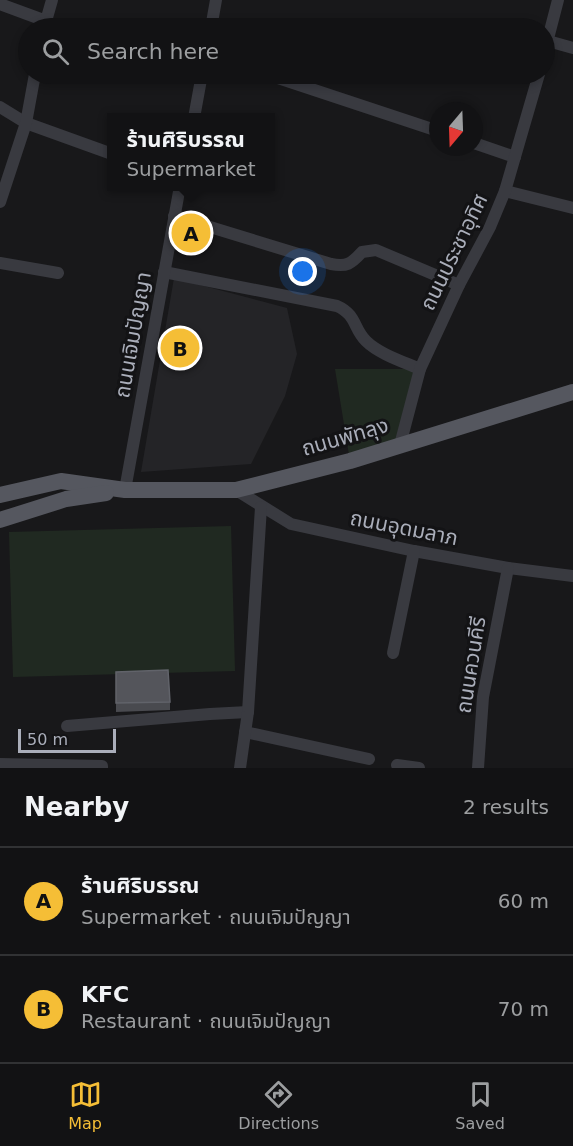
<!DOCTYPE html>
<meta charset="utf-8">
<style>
:root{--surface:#121214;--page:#1f2022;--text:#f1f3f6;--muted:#9c9ea0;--line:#313234;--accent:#f5be36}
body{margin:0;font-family:"DejaVu Sans","Noto Sans Thai",sans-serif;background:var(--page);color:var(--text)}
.compass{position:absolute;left:429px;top:102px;width:54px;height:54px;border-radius:50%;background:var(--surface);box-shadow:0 3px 9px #0003;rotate:199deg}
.scale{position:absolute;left:18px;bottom:15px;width:98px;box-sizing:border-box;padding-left:6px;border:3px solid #aaaeba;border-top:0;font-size:16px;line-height:21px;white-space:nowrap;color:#aaaeba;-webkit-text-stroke:4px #131315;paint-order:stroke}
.you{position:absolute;left:303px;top:272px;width:21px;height:21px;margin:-15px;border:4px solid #fff;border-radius:50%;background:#1a73e8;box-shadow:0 0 0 9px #1a73e833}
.badge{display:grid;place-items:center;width:39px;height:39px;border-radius:50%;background:var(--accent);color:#111;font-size:20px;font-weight:700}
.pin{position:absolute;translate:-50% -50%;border:3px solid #fff;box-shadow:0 2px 6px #0006}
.popup{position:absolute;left:107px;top:113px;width:168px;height:78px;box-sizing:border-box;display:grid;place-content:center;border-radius:0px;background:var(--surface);filter:drop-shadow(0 2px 4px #0005);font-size:20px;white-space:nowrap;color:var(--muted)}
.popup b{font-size:22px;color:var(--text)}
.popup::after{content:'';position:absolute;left:50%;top:100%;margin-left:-12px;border:12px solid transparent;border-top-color:var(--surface)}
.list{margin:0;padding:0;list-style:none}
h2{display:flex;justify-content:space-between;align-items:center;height:78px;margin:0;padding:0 24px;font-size:26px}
h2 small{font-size:20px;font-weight:400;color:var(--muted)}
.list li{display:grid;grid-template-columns:39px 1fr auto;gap:18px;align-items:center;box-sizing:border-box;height:108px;padding:0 24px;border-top:2px solid var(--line)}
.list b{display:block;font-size:22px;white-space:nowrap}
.list p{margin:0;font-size:20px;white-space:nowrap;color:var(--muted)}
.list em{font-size:20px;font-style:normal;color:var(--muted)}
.icon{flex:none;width:33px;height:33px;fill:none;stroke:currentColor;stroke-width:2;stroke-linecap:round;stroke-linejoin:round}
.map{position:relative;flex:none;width:573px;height:768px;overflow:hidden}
.search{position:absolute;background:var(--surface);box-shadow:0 3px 9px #0003;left:18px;right:18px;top:18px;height:66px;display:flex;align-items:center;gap:15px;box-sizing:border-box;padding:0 21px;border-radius:33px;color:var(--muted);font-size:22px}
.sheet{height:294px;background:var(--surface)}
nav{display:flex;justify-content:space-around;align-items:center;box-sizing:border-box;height:84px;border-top:2px solid var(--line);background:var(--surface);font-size:16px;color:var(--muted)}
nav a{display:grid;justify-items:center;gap:3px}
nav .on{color:var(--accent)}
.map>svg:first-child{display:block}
</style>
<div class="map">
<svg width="573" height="768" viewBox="0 0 573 768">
<rect width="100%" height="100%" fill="#18181a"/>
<!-- built -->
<polygon fill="#242427" points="174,278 287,308 297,354 285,396 251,464 141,472"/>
<!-- green -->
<g fill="#202921">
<polygon points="335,369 420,369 400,445 350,461"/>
<polygon points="231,526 235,671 13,677 9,532"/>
</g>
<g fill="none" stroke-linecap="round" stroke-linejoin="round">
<!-- minor -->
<g stroke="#393a40" stroke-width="12">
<polyline points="0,4 46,21"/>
<polyline points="44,28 52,0"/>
<polyline points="211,28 216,0"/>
<polyline points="548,41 573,48"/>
<polyline points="544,54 558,0"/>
<polyline points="266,74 438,131"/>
<polyline points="0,107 26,123 112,154"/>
<polyline points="194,118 202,74"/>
<polyline points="474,143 515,157"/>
<polyline points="505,191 573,208"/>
<polyline points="0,202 26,123 35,74"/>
<path d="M174,216l157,48c16,3 20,0 31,-12l14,-2 83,35"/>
<polyline points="0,263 58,273"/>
<path d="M164,272l173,34c20,9 16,22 29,35 13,13 38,21 54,28"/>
<polyline points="400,445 420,369 459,285 490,227 505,191 539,74"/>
<polyline points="125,490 180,186"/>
<polyline points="236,490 291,524 414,551 508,568 573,576"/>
<polyline points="393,653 414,551"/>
<polyline points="67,726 210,714 248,712"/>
<polyline points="245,732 369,759"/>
<polyline points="0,764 102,766 102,768"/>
<polyline points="397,765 419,768"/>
<polyline points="240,768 248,712 261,507"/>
<polyline points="478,768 483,697 508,568"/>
</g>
<!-- major -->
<g stroke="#55575f" stroke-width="16">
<polyline points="0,495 61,481 125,490 236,490 350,461 573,392"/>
<polyline points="0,520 66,499 106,493"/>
</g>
</g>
<!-- wall -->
<polygon fill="#494a4f" points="116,672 170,702 170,710 116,712"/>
<!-- building -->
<polygon fill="#54555b" stroke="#61636a" stroke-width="1.5" points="168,670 170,702 116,703 116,672"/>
<g text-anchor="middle" stroke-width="6" stroke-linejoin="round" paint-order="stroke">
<!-- street labels -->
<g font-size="21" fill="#aaaeba" stroke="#131315">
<text transform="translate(454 252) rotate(-64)" y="7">ถนนประชาอุทิศ</text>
<text transform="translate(133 335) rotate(-80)" y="7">ถนนเจิมปัญญา</text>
<text transform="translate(345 437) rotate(-16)" y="7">ถนนพัทลุง</text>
<text transform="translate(404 528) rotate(11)" y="7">ถนนอุดมลาภ</text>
<text transform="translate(471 665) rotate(-81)" y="7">ถนนควนคีรี</text>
</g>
</g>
</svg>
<svg class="compass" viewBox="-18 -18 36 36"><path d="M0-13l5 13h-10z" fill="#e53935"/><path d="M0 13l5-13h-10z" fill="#9c9ea0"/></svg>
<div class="scale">50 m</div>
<div class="you"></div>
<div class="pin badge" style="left:191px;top:233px">A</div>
<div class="popup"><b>ร้านศิริบรรณ</b>Supermarket</div>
<div class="pin badge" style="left:180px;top:348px">B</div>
<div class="search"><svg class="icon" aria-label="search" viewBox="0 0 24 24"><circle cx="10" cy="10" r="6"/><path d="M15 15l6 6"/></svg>Search here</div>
</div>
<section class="sheet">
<h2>Nearby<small>2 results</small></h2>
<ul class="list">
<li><span class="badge">A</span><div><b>ร้านศิริบรรณ</b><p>Supermarket · ถนนเจิมปัญญา</p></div><em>60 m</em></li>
<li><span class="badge">B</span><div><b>KFC</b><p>Restaurant · ถนนเจิมปัญญา</p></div><em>70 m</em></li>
</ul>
</section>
<nav>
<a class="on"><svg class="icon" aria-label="map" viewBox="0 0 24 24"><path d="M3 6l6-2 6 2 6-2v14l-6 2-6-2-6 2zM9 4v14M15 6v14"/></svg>Map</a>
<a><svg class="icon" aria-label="directions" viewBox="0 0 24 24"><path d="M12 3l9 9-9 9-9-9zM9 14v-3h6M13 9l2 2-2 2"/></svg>Directions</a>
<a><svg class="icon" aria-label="saved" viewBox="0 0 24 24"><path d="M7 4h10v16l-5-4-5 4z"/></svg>Saved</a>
</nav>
